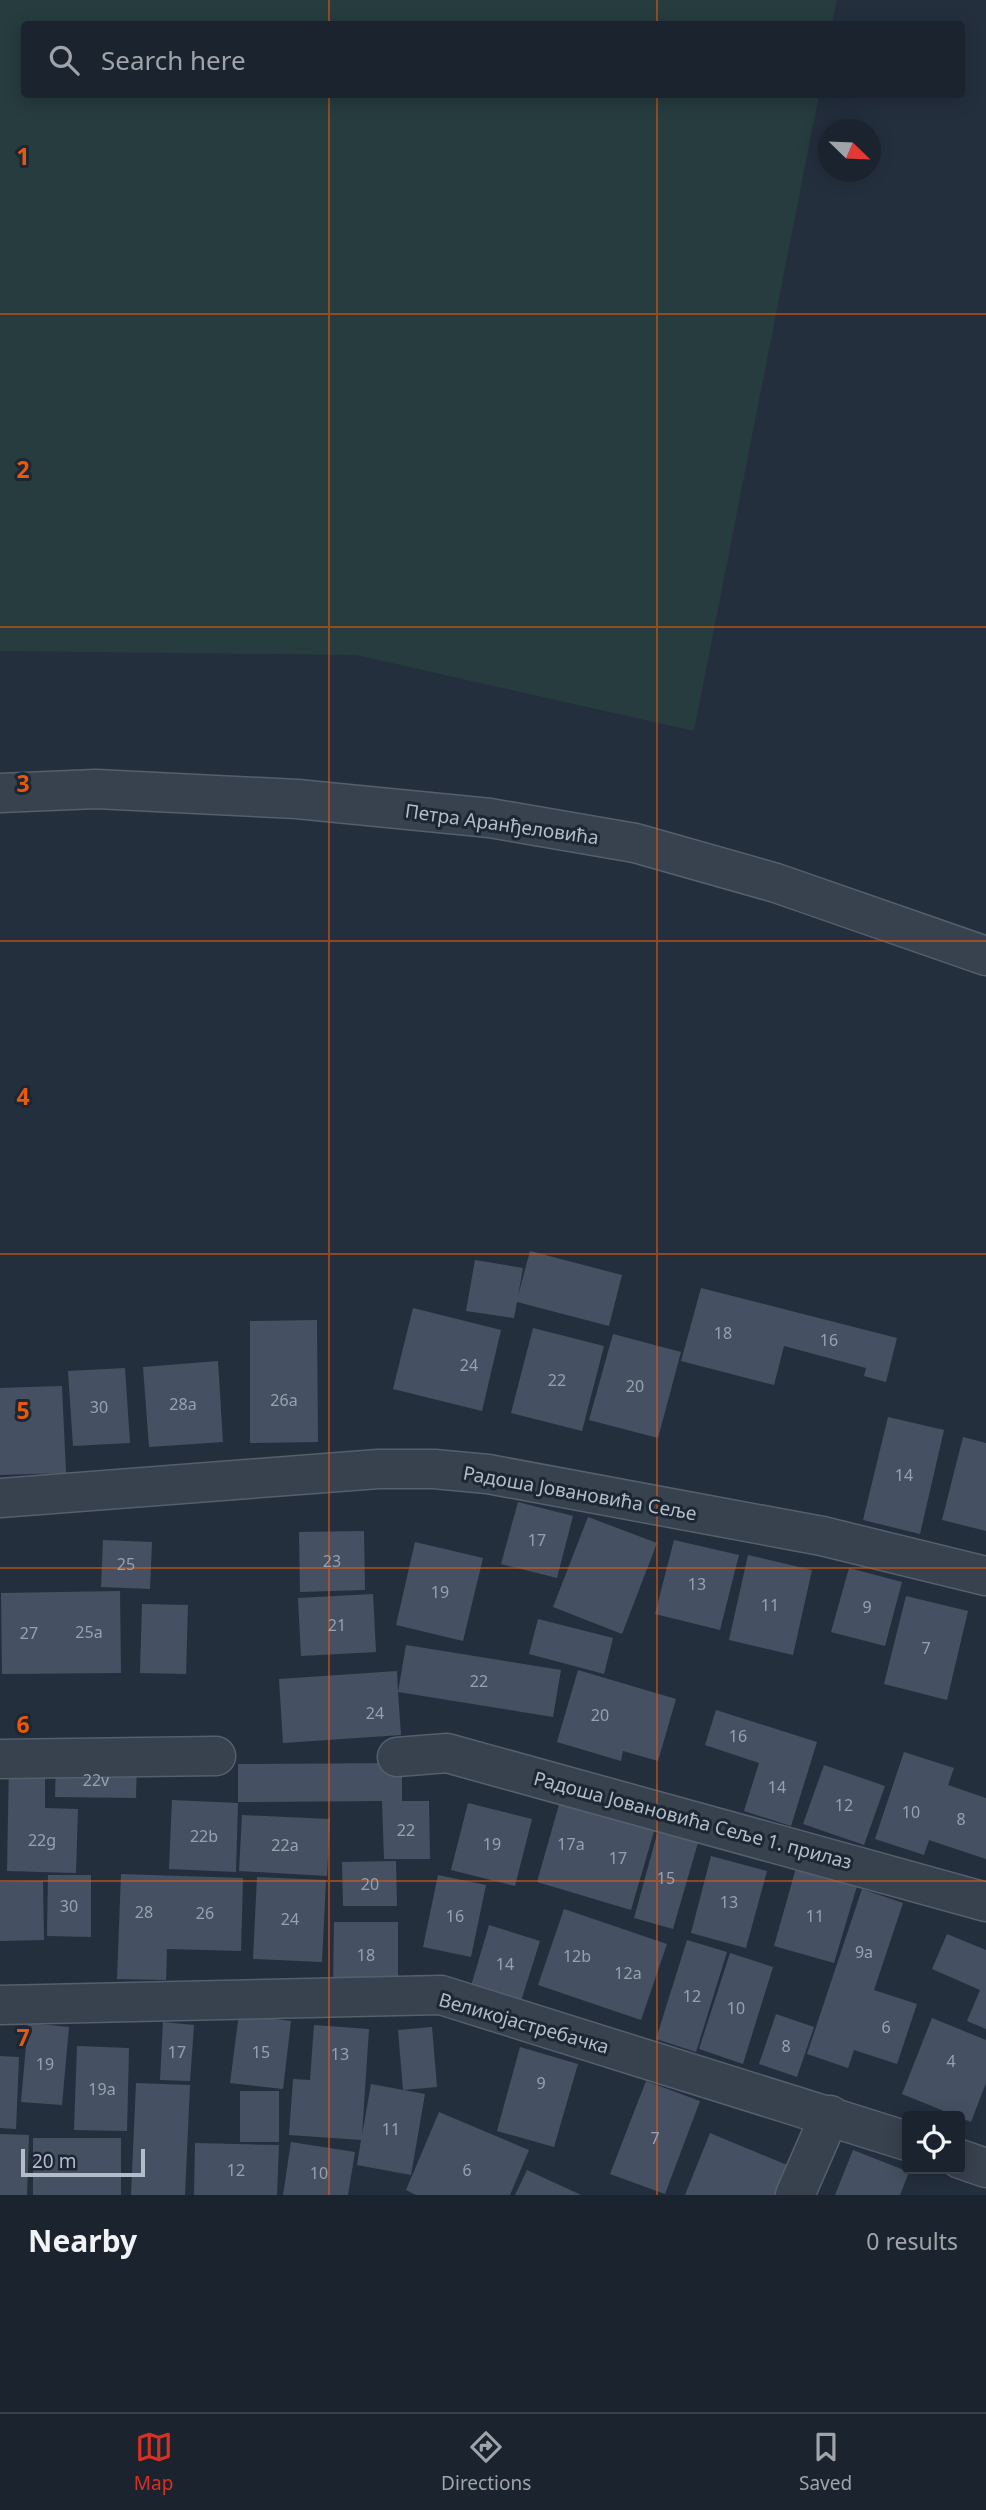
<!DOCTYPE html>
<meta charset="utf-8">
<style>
:root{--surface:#1b232e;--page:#242b36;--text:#f1f3f6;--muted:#a0a4aa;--line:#39404a;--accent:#d93025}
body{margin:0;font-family:"Noto Sans",sans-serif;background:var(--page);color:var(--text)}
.controls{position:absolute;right:21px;bottom:21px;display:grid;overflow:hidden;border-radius:7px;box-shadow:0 4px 18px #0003}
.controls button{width:63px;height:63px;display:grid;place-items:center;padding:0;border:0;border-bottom:2px solid var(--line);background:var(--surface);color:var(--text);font:35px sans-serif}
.compass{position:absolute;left:818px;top:119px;width:63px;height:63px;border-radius:50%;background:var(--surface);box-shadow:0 4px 18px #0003;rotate:113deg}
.scale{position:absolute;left:21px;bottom:18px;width:124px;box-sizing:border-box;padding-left:7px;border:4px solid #b4bcc9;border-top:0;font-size:19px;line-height:24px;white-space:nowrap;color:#b4bcc9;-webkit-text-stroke:5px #1d2633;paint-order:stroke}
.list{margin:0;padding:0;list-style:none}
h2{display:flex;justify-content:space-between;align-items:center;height:91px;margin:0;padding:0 28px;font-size:30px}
h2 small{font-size:23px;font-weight:400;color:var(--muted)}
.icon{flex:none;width:38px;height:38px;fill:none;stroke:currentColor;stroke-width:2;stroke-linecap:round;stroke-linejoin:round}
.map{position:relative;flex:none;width:986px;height:2195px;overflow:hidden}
.search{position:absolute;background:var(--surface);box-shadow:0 4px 18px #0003;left:21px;right:21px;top:21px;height:77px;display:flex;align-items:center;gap:18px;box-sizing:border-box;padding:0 24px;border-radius:7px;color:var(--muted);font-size:26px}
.sheet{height:217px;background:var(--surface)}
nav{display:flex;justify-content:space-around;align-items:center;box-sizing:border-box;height:98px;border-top:2px solid var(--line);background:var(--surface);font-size:19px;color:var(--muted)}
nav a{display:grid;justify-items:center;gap:4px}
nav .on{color:var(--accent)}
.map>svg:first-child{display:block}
</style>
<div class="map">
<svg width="986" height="2195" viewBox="0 0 986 2195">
<rect width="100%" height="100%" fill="#242f3e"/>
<!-- green -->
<polygon fill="#263c3f" points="0,0 837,0 832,24 24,24 24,94 819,95 694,731 356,655 0,651"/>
<!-- building -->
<g fill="#455162">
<polygon points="530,1251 622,1275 609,1326 517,1302 514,1318 466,1311 475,1260 523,1268 518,1296"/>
<polygon points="701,1288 897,1338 886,1382 864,1376 866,1368 784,1346 774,1385 681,1361"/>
<polygon points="413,1308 501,1330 482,1411 393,1389"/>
<polygon points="317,1320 318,1442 250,1443 250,1321"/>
<polygon points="533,1328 604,1346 582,1431 511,1413"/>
<polygon points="613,1334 681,1352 658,1438 589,1420"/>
<polygon points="218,1361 223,1442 149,1447 143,1367"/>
<polygon points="125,1368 130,1443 73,1446 68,1371"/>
<polygon points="62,1386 66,1473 0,1475 0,1388"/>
<polygon points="888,1417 944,1430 920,1534 863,1520"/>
<polygon points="963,1437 986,1443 986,1531 942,1520"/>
<polygon points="518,1502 573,1516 557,1578 501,1564"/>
<polygon points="588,1517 657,1543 622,1634 553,1607"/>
<polygon points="364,1531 365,1590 300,1592 299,1532"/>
<polygon points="103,1540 152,1542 150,1589 101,1587"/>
<polygon points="674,1540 739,1555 720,1630 655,1614"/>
<polygon points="415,1542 483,1558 463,1641 396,1625"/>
<polygon points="748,1555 812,1570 793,1655 729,1640"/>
<polygon points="849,1568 902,1582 885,1646 831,1632"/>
<polygon points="120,1591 121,1673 2,1674 1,1593"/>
<polygon points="373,1594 376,1652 301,1656 298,1598"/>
<polygon points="906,1596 968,1611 947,1700 884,1684"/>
<polygon points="142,1604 188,1605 186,1674 140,1673"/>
<polygon points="538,1619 613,1638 604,1674 529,1654"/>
<polygon points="406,1645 561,1670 553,1717 398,1692 401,1735 283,1743 279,1679 397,1671 398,1692"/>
<polygon points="578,1670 676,1699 658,1761 623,1751 621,1761 557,1742"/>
<polygon points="716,1710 817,1742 791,1826 744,1811 759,1763 705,1745"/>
<polygon points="904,1752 954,1768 948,1785 986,1798 986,1859 929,1840 924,1855 875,1839"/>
<polygon points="56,1761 137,1762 136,1798 55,1797"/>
<polygon points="9,1762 45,1763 45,1808 78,1809 76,1873 7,1871"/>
<polygon points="402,1763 402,1801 429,1801 430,1859 384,1859 382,1801 238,1802 238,1764"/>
<polygon points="824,1765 885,1786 864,1845 803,1824"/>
<polygon points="562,1794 657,1821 631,1910 537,1882"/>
<polygon points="172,1800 238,1803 236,1872 169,1869"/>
<polygon points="468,1803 532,1819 515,1886 451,1870"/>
<polygon points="242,1815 330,1819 327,1876 239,1871"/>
<polygon points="659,1827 699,1839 673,1929 634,1918"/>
<polygon points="711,1856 767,1871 746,1948 691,1933"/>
<polygon points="396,1861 397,1906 343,1906 342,1862"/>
<polygon points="796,1868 857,1886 834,1963 774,1946"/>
<polygon points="121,1874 243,1878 241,1951 167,1949 166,1980 117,1979"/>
<polygon points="48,1875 91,1875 91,1937 47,1936"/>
<polygon points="438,1875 486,1885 471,1957 423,1947"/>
<polygon points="257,1877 326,1880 322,1962 253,1959"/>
<polygon points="43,1881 44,1940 0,1941 0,1882"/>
<polygon points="862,1889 903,1903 874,1990 917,2004 897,2064 854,2050 848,2068 807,2054"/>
<polygon points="564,1909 667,1944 641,2020 538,1985"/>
<polygon points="334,1922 398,1922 398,1988 333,1988"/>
<polygon points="489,1925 540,1941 521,2001 471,1986"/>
<polygon points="947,1934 986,1950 986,2029 967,2021 980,1990 932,1969"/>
<polygon points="687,1940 727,1952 696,2052 656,2039"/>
<polygon points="730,1953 773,1967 743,2064 699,2049"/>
<polygon points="239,2014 291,2021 283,2089 230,2083"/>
<polygon points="776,2014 814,2027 797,2077 759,2064"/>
<polygon points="932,2018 986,2040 986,2083 971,2122 902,2094"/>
<polygon points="163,2022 194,2025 190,2081 160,2080"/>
<polygon points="28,2023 69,2027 62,2105 21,2102"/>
<polygon points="314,2025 369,2029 362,2135 371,2084 425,2094 411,2175 357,2165 361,2140 289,2135 293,2079 310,2080"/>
<polygon points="432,2027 437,2087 403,2090 398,2030"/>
<polygon points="77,2046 129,2048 127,2131 74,2130"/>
<polygon points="520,2047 578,2064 554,2147 497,2131"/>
<polygon points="0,2056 19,2057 16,2129 0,2128"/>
<polygon points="646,2081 700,2101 665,2194 610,2174"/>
<polygon points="136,2083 190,2085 185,2195 131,2195"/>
<rect x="240" y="2091" width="39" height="51"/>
<polygon points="439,2112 529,2150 510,2195 416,2195 406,2190"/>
<polygon points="710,2133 787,2165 775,2195 685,2195"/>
<polygon points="0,2134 29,2135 27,2195 0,2195"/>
<rect x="33" y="2138" width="88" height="57"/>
<polygon points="291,2142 355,2152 348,2195 283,2195"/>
<polygon points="195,2143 279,2145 277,2195 194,2195"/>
<polygon points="853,2150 909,2172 900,2195 835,2195"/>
<polygon points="527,2170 581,2195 515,2195"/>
</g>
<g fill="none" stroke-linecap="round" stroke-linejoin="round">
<!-- minor casing -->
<g stroke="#565f6c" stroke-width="41">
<g id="minor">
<polyline points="0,793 96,789 297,799 490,818 635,843 776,883 986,956"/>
<polyline points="0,1498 378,1469 434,1469 488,1474 822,1536 986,1576"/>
<polyline points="397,1757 447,1753 986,1902"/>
<polyline points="0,1759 216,1756"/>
<polyline points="0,2005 441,1995 907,2141"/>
<polyline points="960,2159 986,2168"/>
<polyline points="795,2195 830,2115"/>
</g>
</g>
<!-- minor -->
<use href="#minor" stroke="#38414e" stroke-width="38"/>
</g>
<!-- grid -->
<path fill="none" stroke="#e8590c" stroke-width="2" stroke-opacity="0.55" d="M329,0v24M657,0v24M329,94v2101M657,94v2101M0,314h986M0,627h986M0,941h986M0,1254h986M0,1568h986M0,1881h986"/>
<g text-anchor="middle" stroke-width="6" stroke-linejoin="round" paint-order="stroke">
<!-- number labels -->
<g font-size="16" fill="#98a1af">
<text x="723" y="1339">18</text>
<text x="829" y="1346">16</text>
<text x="469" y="1371">24</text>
<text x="557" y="1386">22</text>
<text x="635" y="1392">20</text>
<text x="284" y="1406">26a</text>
<text x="183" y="1410">28a</text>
<text x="99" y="1413">30</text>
<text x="904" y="1481">14</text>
<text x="537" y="1546">17</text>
<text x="332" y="1567">23</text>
<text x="126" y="1570">25</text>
<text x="697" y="1590">13</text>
<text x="440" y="1598">19</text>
<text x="770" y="1611">11</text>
<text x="867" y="1613">9</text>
<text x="337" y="1631">21</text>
<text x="89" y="1638">25a</text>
<text x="29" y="1639">27</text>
<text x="926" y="1654">7</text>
<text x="479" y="1687">22</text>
<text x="375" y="1719">24</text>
<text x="600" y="1721">20</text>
<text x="738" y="1742">16</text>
<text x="96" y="1786">22v</text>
<text x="777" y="1793">14</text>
<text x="844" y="1811">12</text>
<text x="911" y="1818">10</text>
<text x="961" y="1825">8</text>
<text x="406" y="1836">22</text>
<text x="204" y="1842">22b</text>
<text x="42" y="1846">22g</text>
<text x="492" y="1850">19</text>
<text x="571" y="1850">17a</text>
<text x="285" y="1851">22a</text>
<text x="618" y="1864">17</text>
<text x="666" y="1884">15</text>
<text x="370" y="1890">20</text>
<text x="729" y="1908">13</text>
<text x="69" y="1912">30</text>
<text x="144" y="1918">28</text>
<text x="205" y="1919">26</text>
<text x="455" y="1922">16</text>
<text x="815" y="1922">11</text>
<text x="290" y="1925">24</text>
<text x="864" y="1958">9a</text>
<text x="366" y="1961">18</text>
<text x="577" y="1962">12b</text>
<text x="505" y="1970">14</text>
<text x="628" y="1979">12a</text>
<text x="692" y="2002">12</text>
<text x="736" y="2014">10</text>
<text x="886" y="2033">6</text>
<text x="786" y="2052">8</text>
<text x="177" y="2058">17</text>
<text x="261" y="2058">15</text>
<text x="340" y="2060">13</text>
<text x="951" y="2067">4</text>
<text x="45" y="2070">19</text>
<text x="541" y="2089">9</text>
<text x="102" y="2095">19a</text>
<text x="391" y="2135">11</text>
<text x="655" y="2144">7</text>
<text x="236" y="2176">12</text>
<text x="467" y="2176">6</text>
<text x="319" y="2179">10</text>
</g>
<!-- street labels -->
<g font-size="19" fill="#b4bcc9" stroke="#1d2633">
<text transform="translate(502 824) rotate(8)" y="7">Петра Аранђеловића</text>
<text transform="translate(580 1493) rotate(10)" y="7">Радоша Јовановића Сеље</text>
<text transform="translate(693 1820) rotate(15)" y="7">Радоша Јовановића Сеље 1. прилаз</text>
<text transform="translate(524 2023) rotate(16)" y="7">Великојастребачка</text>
</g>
</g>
<g font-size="23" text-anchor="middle" font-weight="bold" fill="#e8590c" stroke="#1d2633" stroke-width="6" stroke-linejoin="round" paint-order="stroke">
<text x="23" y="165">1</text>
<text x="23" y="478">2</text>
<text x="23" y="792">3</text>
<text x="23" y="1105">4</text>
<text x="23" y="1419">5</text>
<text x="23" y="1733">6</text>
<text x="23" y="2046">7</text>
</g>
</svg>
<div class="controls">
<button><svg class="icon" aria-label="locate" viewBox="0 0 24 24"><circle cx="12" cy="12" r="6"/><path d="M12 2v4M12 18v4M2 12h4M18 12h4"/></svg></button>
</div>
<svg class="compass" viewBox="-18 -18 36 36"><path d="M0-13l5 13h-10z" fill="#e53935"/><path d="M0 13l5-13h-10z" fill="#a0a4aa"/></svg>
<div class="scale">20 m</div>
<div class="search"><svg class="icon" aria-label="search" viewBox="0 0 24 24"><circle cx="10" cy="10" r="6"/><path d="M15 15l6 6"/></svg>Search here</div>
</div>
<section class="sheet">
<h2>Nearby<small>0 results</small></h2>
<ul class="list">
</ul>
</section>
<nav>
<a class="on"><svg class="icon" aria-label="map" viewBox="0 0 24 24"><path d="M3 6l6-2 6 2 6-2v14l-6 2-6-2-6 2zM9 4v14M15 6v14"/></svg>Map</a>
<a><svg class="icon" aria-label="directions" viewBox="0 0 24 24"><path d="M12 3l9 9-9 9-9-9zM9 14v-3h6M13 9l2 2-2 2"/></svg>Directions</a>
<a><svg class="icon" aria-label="saved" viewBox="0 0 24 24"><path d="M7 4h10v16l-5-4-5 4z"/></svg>Saved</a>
</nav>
